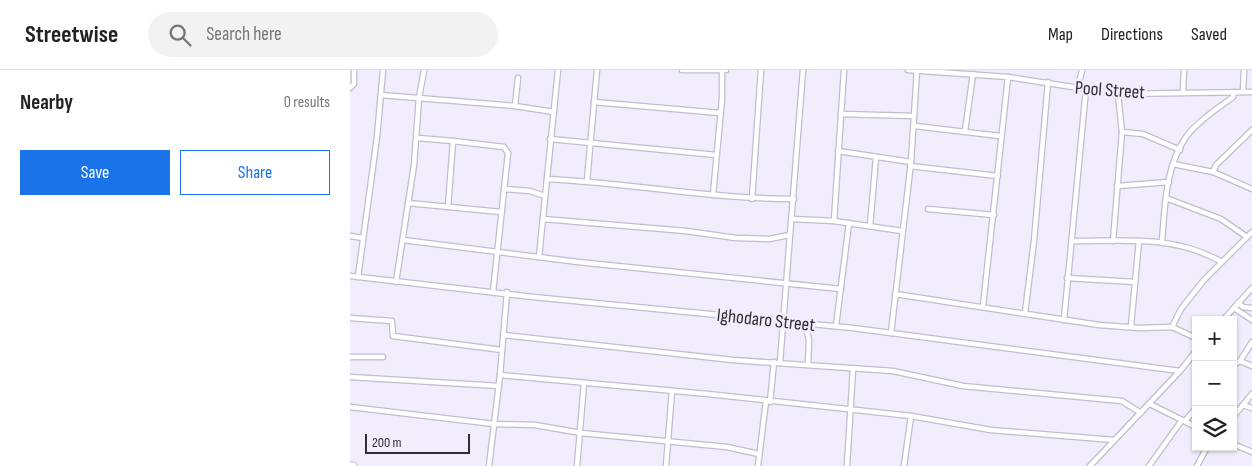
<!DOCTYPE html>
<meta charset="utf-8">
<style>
:root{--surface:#fff;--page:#f2f2f2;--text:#222;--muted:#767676;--line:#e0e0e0;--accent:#1a73e8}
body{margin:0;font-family:"Sofia Sans Condensed",sans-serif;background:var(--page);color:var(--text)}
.controls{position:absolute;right:15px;bottom:15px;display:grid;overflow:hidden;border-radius:0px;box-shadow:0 1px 4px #0004}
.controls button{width:45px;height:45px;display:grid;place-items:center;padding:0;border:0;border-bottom:1px solid var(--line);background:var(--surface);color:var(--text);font:25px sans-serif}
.scale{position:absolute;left:15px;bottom:12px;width:105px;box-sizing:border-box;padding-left:5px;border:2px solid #302e34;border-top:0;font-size:14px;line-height:18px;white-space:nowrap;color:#302e34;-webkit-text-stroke:4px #f1edfd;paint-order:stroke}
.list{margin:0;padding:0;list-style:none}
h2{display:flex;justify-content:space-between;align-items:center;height:65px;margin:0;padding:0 20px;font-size:21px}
h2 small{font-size:16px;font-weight:400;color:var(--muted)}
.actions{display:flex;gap:10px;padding:15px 20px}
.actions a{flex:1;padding:11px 0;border:1px solid var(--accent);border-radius:0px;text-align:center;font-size:18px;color:var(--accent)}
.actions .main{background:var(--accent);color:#fff}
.icon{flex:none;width:28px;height:28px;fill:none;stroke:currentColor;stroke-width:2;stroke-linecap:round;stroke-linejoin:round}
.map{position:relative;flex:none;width:902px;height:396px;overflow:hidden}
header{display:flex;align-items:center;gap:30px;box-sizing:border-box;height:70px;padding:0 25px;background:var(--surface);border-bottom:1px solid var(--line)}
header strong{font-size:24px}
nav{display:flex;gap:28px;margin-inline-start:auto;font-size:18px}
.search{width:350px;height:45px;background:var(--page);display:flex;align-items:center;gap:12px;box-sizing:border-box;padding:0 18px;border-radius:28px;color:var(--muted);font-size:19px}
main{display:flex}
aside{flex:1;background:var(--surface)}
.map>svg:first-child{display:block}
</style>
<header>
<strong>Streetwise</strong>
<div class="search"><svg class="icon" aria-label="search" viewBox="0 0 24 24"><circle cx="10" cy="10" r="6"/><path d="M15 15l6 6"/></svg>Search here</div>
<nav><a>Map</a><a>Directions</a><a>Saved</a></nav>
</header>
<main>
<aside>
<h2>Nearby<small>0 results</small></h2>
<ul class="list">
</ul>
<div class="actions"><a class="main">Save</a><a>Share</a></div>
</aside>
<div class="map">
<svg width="902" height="396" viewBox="0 0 902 396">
<rect width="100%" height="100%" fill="#f1edfd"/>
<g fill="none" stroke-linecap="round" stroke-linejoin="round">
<!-- minor casing -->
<g stroke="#c0bdcc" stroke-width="7">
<g id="minor">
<polyline points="332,0 376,0"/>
<polyline points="558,0 658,7 768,24 902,22"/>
<polyline points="0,18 4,14 4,0"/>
<polyline points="728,18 732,0"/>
<polyline points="833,21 834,0"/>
<polyline points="893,21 894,0"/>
<polyline points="31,25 165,36 204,42"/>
<polyline points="244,32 370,43"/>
<polyline points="165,36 168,8"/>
<polyline points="491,44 564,46"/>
<polyline points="565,56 650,66"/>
<polyline points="615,61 623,4"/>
<polyline points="772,62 793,64 830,80"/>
<polyline points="68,68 103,71"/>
<polyline points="200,69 366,85"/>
<polyline points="488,81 561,92"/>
<polyline points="823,94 863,102 902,119"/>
<polyline points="560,96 648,106"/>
<polyline points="863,102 866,95 902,60"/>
<path d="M197,109c83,4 164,20 247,20"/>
<polyline points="237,111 247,0"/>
<polyline points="767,116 819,112"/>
<polyline points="154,119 180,121 195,126"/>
<polyline points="363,125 372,29 372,0"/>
<polyline points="816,128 871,149 897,167"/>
<polyline points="402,129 411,0"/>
<polyline points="58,133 151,142"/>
<polyline points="98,137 103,71 154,77 158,83 143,222"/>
<polyline points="578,139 644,145"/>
<polyline points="193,149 336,161 386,168 419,169 440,165"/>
<polyline points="442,149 484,151 552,161"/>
<polyline points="484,151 494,0"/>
<polyline points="520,156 526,87"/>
<polyline points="0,166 13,168"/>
<polyline points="53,170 228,192 491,219"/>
<path d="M722,171c52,0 101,-6 148,20"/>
<polyline points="763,171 772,62 768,24"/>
<path d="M812,171c3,-34 3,-74 24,-104 11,-15 32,-29 47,-40l1,-5"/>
<polyline points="189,187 208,0"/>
<polyline points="0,206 183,227 503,258 830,301"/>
<polyline points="8,207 27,67 33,0"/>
<polyline points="717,208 785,212"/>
<polyline points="46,212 64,95 69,28 74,0"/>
<polyline points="545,224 749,255 790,258 822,257 846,268"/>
<polyline points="888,233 893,237 902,238"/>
<polyline points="633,236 658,7"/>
<polyline points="884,238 902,250"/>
<polyline points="675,243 684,171 698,12"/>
<polyline points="0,248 42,251 43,266 152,280"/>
<polyline points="714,250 736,19"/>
<polyline points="873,250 902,218"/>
<polyline points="455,254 459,270 458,295"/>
<polyline points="486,256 499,153"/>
<polyline points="781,256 789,171"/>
<polyline points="822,257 831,239 854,210 902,162"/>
<polyline points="541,263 561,92 567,0"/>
<polyline points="154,265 383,290 543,301 613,316 772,331 791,343"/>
<polyline points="0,287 33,287"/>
<polyline points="890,291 902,272"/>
<polyline points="430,292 453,0"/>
<polyline points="883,295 890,291 902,296"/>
<polyline points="150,305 358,324 561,346 641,360 764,370"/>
<polyline points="0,307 149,316"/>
<polyline points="420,332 424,292"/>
<polyline points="800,334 846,357"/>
<polyline points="893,335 902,338"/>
<polyline points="0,337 144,354 185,355 231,363 377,377 409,384"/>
<polyline points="883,347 902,324"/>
<polyline points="835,351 846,338"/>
<polyline points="883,374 902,382"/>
<polyline points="139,396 150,305 157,222"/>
<polyline points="227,396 234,313"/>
<polyline points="316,396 322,321"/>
<polyline points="408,396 416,331"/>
<polyline points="497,396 503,299"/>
<polyline points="554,396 561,346"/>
<polyline points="740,396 830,301 846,281"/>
<polyline points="799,396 832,350"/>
<polyline points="847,396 857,377"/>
</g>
</g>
<!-- highway casing -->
<g stroke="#c0bdcc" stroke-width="9">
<polyline id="highway" points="0,396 3,396"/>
</g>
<!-- minor -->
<use href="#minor" stroke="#fff" stroke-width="4.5"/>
<!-- highway -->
<use href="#highway" stroke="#fff" stroke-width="7"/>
</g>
<g text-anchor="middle" stroke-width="5" stroke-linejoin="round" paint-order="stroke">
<!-- street labels -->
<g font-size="19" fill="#302e34" stroke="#f1edfd">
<text transform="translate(760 19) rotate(4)" y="7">Pool Street</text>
<text transform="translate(416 249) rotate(6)" y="7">Ighodaro Street</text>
</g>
</g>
</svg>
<div class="controls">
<button>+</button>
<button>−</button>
<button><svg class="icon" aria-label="layers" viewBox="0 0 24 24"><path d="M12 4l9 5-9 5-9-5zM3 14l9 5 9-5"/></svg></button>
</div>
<div class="scale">200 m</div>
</div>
</main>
